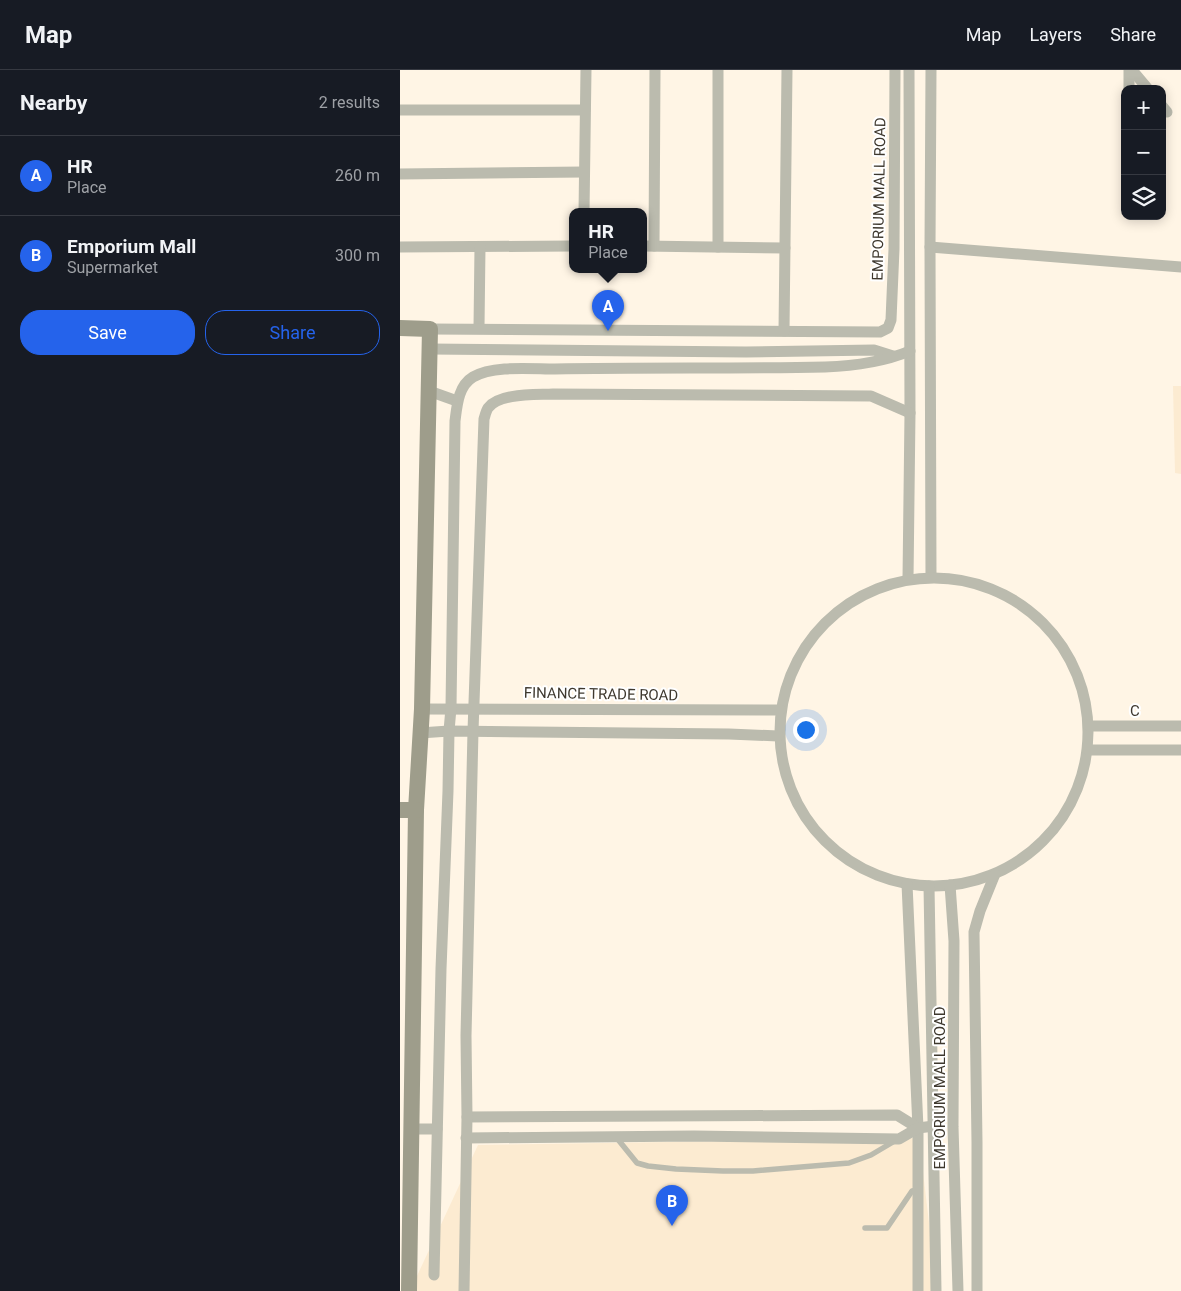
<!DOCTYPE html>
<meta charset="utf-8">
<style>
:root{--surface:#171b24;--page:#242831;--text:#f1f3f6;--muted:#9ea1a6;--line:#363941;--accent:#2563eb}
body{margin:0;font-family:Roboto,sans-serif;background:var(--page);color:var(--text)}
.controls{position:absolute;right:15px;top:15px;display:grid;overflow:hidden;border-radius:10px;box-shadow:0 2px 12px #0003}
.controls button{width:45px;height:45px;display:grid;place-items:center;padding:0;border:0;border-bottom:1px solid var(--line);background:var(--surface);color:var(--text);font:25px sans-serif}
.you{position:absolute;left:405px;top:659px;width:18px;height:18px;margin:-12px;border:4px solid #fff;border-radius:50%;background:#1a73e8;box-shadow:0 0 0 8px #1a73e833}
.badge{display:grid;place-items:center;width:32px;height:32px;border-radius:50%;background:var(--accent);color:#fff;font-size:16px;font-weight:700}
.pin{position:absolute;translate:-50% -41px;filter:drop-shadow(0 1px 2px #0008)}
.pin::after{content:'';position:absolute;top:26px;width:18px;height:15px;background:inherit;clip-path:polygon(0 0,100% 0,50% 100%)}
.popup{position:absolute;left:169px;top:138px;width:78px;height:65px;box-sizing:border-box;display:grid;place-content:center;border-radius:10px;background:var(--surface);filter:drop-shadow(0 1px 4px #0005);font-size:16px;white-space:nowrap;color:var(--muted)}
.popup b{font-size:19px;color:var(--text)}
.popup::after{content:'';position:absolute;left:50%;top:100%;margin-left:-10px;border:10px solid transparent;border-top-color:var(--surface)}
.list{margin:0;padding:0;list-style:none}
h2{display:flex;justify-content:space-between;align-items:center;height:65px;margin:0;padding:0 20px;font-size:21px}
h2 small{font-size:16px;font-weight:400;color:var(--muted)}
.list li{display:grid;grid-template-columns:32px 1fr auto;gap:15px;align-items:center;box-sizing:border-box;height:80px;padding:0 20px;border-top:1px solid var(--line)}
.list b{display:block;font-size:19px;white-space:nowrap}
.list p{margin:0;font-size:16px;white-space:nowrap;color:var(--muted)}
.list em{font-size:16px;font-style:normal;color:var(--muted)}
.actions{display:flex;gap:10px;padding:15px 20px}
.actions a{flex:1;padding:11px 0;border:1px solid var(--accent);border-radius:20px;text-align:center;font-size:18px;color:var(--accent)}
.actions .main{background:var(--accent);color:#fff}
.icon{flex:none;width:28px;height:28px;fill:none;stroke:currentColor;stroke-width:2;stroke-linecap:round;stroke-linejoin:round}
.map{position:relative;flex:none;width:781px;height:1221px;overflow:hidden}
header{display:flex;align-items:center;gap:30px;box-sizing:border-box;height:70px;padding:0 25px;background:var(--surface);border-bottom:1px solid var(--line)}
header strong{font-size:24px}
nav{display:flex;gap:28px;margin-inline-start:auto;font-size:18px}
main{display:flex}
aside{flex:1;background:var(--surface)}
.map>svg:first-child{display:block}
</style>
<header>
<strong>Map</strong>
<nav><a>Map</a><a>Layers</a><a>Share</a></nav>
</header>
<main>
<aside>
<h2>Nearby<small>2 results</small></h2>
<ul class="list">
<li><span class="badge">A</span><div><b>HR</b><p>Place</p></div><em>260 m</em></li>
<li><span class="badge">B</span><div><b>Emporium Mall</b><p>Supermarket</p></div><em>300 m</em></li>
</ul>
<div class="actions"><a class="main">Save</a><a>Share</a></div>
</aside>
<div class="map">
<svg width="781" height="1221" viewBox="0 0 781 1221">
<rect width="100%" height="100%" fill="#fff5e5"/>
<!-- built -->
<g fill="#fcebd1">
<polygon points="773,316 781,316 781,404 775,403"/>
<polygon points="519,1068 537,1221 10,1221 78,1075"/>
</g>
<g fill="none" stroke-linecap="round" stroke-linejoin="round">
<!-- lane -->
<g stroke="#bbbbae" stroke-width="5.5">
<polyline points="216,1067 237,1093 248,1096 276,1099 323,1101 353,1101 449,1093 471,1085 493,1072"/>
<polyline points="465,1158 487,1158 512,1121 518,1120"/>
</g>
<!-- street -->
<g stroke="#bbbbae" stroke-width="11">
<polyline points="732,0 748,19"/>
<polyline points="729,19 729,0"/>
<polyline points="762,36 767,42"/>
<polyline points="0,40 185,40"/>
<polyline points="0,104 184,102"/>
<polyline points="184,142 186,0"/>
<polyline points="243,176 385,178"/>
<polyline points="254,176 255,0"/>
<polyline points="0,177 173,176"/>
<polyline points="318,177 318,0"/>
<polyline points="530,177 781,197"/>
<polyline points="79,258 80,177"/>
<polyline points="30,259 480,262 488,258 491,250 494,179 495,0"/>
<polyline points="384,261 387,0"/>
<polyline points="30,279 346,282 474,280 493,286"/>
<polyline points="29,321 57,331"/>
<polyline points="531,507 530,177 531,0"/>
<circle cx="534" cy="662" r="154"/>
<polyline points="508,509 510,343 509,0"/>
<polyline points="22,639 380,640"/>
<polyline points="689,656 781,656"/>
<polyline points="20,663 49,661 329,664 378,666"/>
<polyline points="688,680 781,680"/>
<polyline points="507,814 518,1058 518,1221"/>
<polyline points="550,815 554,871 553,1057 558,1221"/>
<polyline points="529,816 536,1221"/>
<polyline points="67,1047 497,1045 518,1058"/>
<polyline points="11,1059 37,1059"/>
<polyline points="66,1068 294,1066 499,1069 518,1058 534,1056"/>
<path d="M34,1205l7,-306 7,-178 1,-60 2,-23 4,-287c2,-15 3,-35 18,-44 20,-12 59,-8 82,-8 90,-2 180,0 270,-2 30,-1 58,-5 85,-16"/>
<path d="M64,1221l3,-174 -1,-81 7,-305 11,-312c1,-3 2,-8 4,-11 11,-15 47,-13 65,-14l318,2 39,17"/>
<polyline points="577,1221 577,1072 574,862 580,841 595,804"/>
</g>
<!-- secondary -->
<g stroke="#9e9d8b" stroke-width="16">
<polyline points="0,258 30,259 22,639 16,740 9,1221"/>
<polyline points="0,740 16,740"/>
</g>
</g>
<g text-anchor="middle" stroke-width="4" stroke-linejoin="round" paint-order="stroke">
<!-- street labels -->
<g font-size="15" fill="#3e382e" stroke="#fff">
<text transform="translate(479 129) rotate(-89)" y="5">EMPORIUM MALL ROAD</text>
<text transform="translate(201 624) rotate(1)" y="5">FINANCE TRADE ROAD</text>
<text x="735" y="646">C</text>
<text transform="translate(540 1018) rotate(-90)" y="5">EMPORIUM MALL ROAD</text>
</g>
</g>
</svg>
<div class="controls">
<button>+</button>
<button>−</button>
<button><svg class="icon" aria-label="layers" viewBox="0 0 24 24"><path d="M12 4l9 5-9 5-9-5zM3 14l9 5 9-5"/></svg></button>
</div>
<div class="you"></div>
<div class="pin badge" style="left:208px;top:261px">A</div>
<div class="popup"><b>HR</b>Place</div>
<div class="pin badge" style="left:272px;top:1156px">B</div>
</div>
</main>
